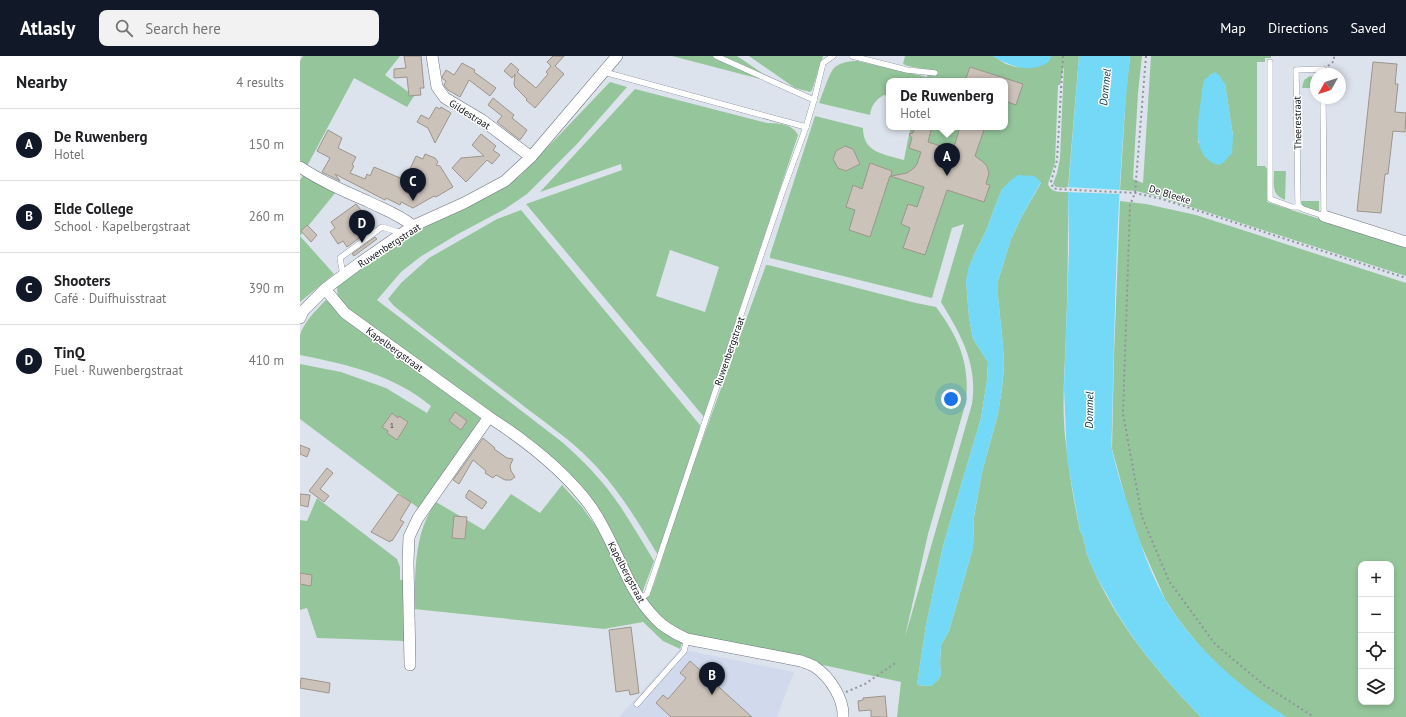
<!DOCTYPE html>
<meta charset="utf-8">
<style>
:root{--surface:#fff;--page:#f2f2f2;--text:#202124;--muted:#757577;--line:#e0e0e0;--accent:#111827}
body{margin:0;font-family:"PT Sans",sans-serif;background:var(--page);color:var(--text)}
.controls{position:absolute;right:12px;bottom:12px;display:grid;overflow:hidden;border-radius:8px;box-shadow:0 2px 6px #0003}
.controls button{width:36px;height:36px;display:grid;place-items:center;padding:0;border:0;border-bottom:1px solid var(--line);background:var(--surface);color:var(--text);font:20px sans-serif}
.compass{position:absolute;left:1010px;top:12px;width:36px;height:36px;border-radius:50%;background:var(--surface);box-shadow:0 2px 6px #0003;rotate:231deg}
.you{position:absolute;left:651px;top:343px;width:14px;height:14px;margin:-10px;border:3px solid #fff;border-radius:50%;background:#1a73e8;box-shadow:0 0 0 6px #1a73e833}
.badge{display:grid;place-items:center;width:26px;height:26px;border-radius:50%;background:var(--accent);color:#fff;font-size:13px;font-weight:700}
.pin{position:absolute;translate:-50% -33px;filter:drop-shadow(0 1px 2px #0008)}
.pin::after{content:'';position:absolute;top:21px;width:14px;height:12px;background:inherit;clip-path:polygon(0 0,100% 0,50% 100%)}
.popup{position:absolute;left:586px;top:22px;width:122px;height:52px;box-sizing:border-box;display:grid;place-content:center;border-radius:8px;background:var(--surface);filter:drop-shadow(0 1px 3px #0005);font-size:13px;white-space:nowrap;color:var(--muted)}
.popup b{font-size:15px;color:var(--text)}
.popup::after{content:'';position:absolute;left:50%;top:100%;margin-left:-8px;border:8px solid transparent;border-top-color:var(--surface)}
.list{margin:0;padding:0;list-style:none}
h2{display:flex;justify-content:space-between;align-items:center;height:52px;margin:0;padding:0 16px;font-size:17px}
h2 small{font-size:13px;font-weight:400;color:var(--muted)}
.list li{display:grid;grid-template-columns:26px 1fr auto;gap:12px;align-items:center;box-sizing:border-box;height:72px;padding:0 16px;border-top:1px solid var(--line)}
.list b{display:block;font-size:15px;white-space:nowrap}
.list p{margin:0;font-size:13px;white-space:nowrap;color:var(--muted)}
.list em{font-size:13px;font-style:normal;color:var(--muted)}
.icon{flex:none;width:22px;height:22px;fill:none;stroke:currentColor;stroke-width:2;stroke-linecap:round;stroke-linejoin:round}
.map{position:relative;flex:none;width:1106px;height:661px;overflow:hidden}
header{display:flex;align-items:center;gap:24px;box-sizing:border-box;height:56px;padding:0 20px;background:var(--accent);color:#fff}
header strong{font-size:19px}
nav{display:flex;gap:22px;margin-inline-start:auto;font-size:14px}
.search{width:280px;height:36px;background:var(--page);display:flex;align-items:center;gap:10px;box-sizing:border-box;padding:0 14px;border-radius:8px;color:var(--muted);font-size:15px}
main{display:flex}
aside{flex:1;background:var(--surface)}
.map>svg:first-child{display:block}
</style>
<header>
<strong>Atlasly</strong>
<div class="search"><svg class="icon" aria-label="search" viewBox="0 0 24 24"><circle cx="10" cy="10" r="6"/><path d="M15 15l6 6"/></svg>Search here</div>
<nav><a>Map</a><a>Directions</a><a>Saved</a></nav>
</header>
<main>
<aside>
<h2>Nearby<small>4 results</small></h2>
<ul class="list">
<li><span class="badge">A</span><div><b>De Ruwenberg</b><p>Hotel</p></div><em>150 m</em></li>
<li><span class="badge">B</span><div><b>Elde College</b><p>School · Kapelbergstraat</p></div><em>260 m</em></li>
<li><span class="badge">C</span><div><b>Shooters</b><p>Café · Duifhuisstraat</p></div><em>390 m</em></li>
<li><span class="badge">D</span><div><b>TinQ</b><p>Fuel · Ruwenbergstraat</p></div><em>410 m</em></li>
</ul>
</aside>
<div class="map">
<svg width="1106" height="661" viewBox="0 0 1106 661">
<rect width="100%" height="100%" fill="#dde3ed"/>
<!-- built -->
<polygon fill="#d0daec" points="380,593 494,616 477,661 319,661"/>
<!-- green -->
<g fill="#95c69b" fill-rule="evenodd">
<polygon points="3,0 100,0 85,19 114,40 107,51 54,22 6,112 0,108 0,5"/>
<polygon points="372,0 437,0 471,23 472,26"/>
<polygon points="449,0 523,0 512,34 510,36 495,32"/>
<path d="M605,0h88l13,8 14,4 -24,-12h83l-11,132 -12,-1 -3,-3 4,-11 3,-15 4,-93 -4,20h-2l-3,78 -7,21c3,9 12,8 20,8 0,46 0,93 -2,139 -1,38 -5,76 0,113 3,29 8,58 14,87 4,5 5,16 7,23 5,14 12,28 19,41 24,44 55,80 89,116l6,6h-304l4,-35 -211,-46 -24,-12 -23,-24 7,-8 4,-8 30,-94 82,-225h2l148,38 20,4c23,31 34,56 30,95l-38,132 -23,103 67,-233c6,-40 -11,-69 -31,-102l23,-78 -12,4 -20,70 -162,-40v-3l45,-139 48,12c0,25 21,26 41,32l4,-21 3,-12h94v-46h-116v15l-5,-1c-8,4 -13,11 -14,20l-51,-12c3,-7 10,-30 15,-35 6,-6 16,-7 24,-7l69,16 2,-7 -21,-4 -5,-2zM741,127l-19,33 -11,23 -13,42v16l5,48 1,22 -2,21 -4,26 -16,58 -8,45 -1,31 -24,83 -8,14 -1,18 1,12 -3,5 -7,6 -14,-1 9,-60 17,-79 38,-128 6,-38 1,-18 -15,-23 -4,-22 -3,-36 7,-24 13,-26 8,-22 8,-20z"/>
<path d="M830,0h12l-4,37 -5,86 10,4 8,-127h120v2h-6v4h-8v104h8l2,3v33l139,45v29l-246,-79 -24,-6 -16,-1 6,-98zM911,18l14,10 8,52 -35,7v-10l5,-46z"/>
<polygon points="1010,20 1016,22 1016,32 1002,32 1004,24"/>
<path d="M310,26l17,5 -50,57 -50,50 -22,15 -47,25 -38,23 -19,15 -24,28 185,142c22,19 42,40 58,64 12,18 23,37 34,55l-13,35 -57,-104 -239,-183 -7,-10 -1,-12 15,-14 49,-33 54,-29 36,-16 12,-7 18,-13z"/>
<path d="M335,33l132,34c10,0 26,1 31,12l-94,282 -178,-213 96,-34 -1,-6 -81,28zM370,194l49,17 -14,45 -49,-16z"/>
<path d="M974,115h12l-1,29c-14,-6 -11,-15 -11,-29z"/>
<polygon points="4,118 36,136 0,180 34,218 0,246 0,124"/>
<path d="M820,145l26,3 50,11 210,68v434h-120l-23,-15 -32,-25 -17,-16 -16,-17 -20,-25 -13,-20 -26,-59 -12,-36 -15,-55 2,-94zM1061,508h30v138h-30z"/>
<polygon points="1001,145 1019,145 1019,155 1018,155 1002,150"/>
<path d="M221,154l179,215 -1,7 -41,123c-20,-33 -40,-67 -67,-94 -22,-23 -50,-41 -75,-61 -41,-31 -82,-62 -122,-94l-6,-7 13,-16 28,-25 68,-39z"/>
<path d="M26,244l27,24 58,41 74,56 -64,89 -121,-91v-55l41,8 45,16 41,25 4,-7c-37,-31 -85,-42 -131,-51 0,-6 0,-13 0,-19 2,-12 18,-28 26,-36z"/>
<path d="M262,429l20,22 26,36 23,46 49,49 2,5 -2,6 -17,-8 -20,-19 -39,7 -190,-20c2,-39 -1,-74 22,-107l48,28 27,-36 29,19z"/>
<polygon points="17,442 97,503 100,511 100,524 106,523 106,585 17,582 7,552 0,554 0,464 7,465"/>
</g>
<!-- water -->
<g fill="#73d9f6">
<path d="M693,0h58c-1,5 -3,7 -8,9 -17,8 -35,0 -50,-9z"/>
<path d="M779,0h51c-13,123 -15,247 -18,370 0,7 -1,16 0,24 5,22 12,44 19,64 9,29 19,59 34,85 29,49 74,87 121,118h-85l-6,-6c-34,-36 -65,-72 -88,-116 -8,-13 -15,-27 -20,-41 -2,-7 -3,-18 -7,-23l-13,-73 -3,-71 5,-138 -1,-57z"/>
<path d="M915,16l4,3 6,9 8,52 -1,17 -8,9 -5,3c-34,-8 -17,-59 -16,-82l2,-4z"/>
<polygon points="718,119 734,120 741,126 722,160 711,183 698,225 698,241 703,289 704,310 702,332 698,358 682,416 674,460 673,492 649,575 641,589 640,607 641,619 638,624 631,630 617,629 626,569 643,490 681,362 687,324 688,306 673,283 669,261 666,225 668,213 673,201 686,175 694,153 702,133 711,124"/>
</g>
<!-- pier -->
<polygon fill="#dde3ed" points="766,131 822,134 822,138 766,136"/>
<!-- building -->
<g fill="#cbc2b9" stroke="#9d958c">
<polygon points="104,0 121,0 124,32 120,32 121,39 109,40 107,21 94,22 94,13 106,12"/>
<polygon points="253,0 264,0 255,10 264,18 235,52 226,44 227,43 215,31 214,28 215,18 212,22 204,15 211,7 219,14 217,16 236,32 248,18 246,16 251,10 247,6"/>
<polygon points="1073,6 1097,8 1095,28 1098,28 1095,56 1106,57 1105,76 1093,75 1088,118 1085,118 1081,157 1057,155"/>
<polygon points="162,7 175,14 174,16 196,32 190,40 169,24 160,41 148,34 144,29 146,25 143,23 142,21 146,14 154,19"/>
<polygon points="670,11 723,28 716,49 705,45 705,25 665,25"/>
<polygon points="193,42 214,59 212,62 227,74 220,84 197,66 202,60 188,49"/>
<polygon points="136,51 140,53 141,51 151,57 135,87 128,72 117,66 121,59 129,63"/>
<polygon points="615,71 632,71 628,86 653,94 660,71 685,71 675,100 682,105 687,110 689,117 686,128 690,129 684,146 647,134 625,199 603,192 610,172 601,168 608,148 617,151 624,131 590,120 570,181 549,174 555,154 546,151 553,129 562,133 570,107 592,115 591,120 607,117 614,112 617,108 621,96 609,92 612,82 609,78 613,77"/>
<polygon points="28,74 42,82 38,92 56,101 52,109 54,110 50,117 65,123 67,118 70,120 74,111 105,124 116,100 123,103 125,98 135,102 138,106 136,109 140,110 153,131 136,141 134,140 113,152 101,146 100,149 86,142 85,144 35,118 40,125 22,116 30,102 17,95"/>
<polygon points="181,78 196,90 193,94 200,99 192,108 187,104 166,126 152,112 161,102 184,100 172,89"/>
<polygon points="545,90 553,93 560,108 546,115 538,112 533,103 536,95"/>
<polygon points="56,148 61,154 58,156 70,174 47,191 43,185 38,188 30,176 35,172 31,166"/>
<polygon points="7,169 17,179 11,186 1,175"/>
<polygon points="75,181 77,183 54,200 52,198"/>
<polygon points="155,356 167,365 161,374 149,365"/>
<polygon points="92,357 98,362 99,360 108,366 97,384 87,377 88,375 82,371"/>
<polygon points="183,382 195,392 194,393 207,402 213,403 210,410 211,415 215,421 211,424 205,424 196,419 193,422 185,417 186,415 173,404 159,428 153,424"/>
<polygon points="0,389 10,393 7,401 0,398"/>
<polygon points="27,412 33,417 20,433 29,440 24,446 9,435"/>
<polygon points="169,434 187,446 182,453 166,442 166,439"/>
<polygon points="0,438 10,439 8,451 0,449"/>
<polygon points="98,438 111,446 100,464 104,466 92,485 91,484 90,486 71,476"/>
<polygon points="154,460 167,461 165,483 152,482"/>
<polygon points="0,517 12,519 11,530 0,528"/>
<polygon points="331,571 339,637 330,639 329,634 316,636 309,574"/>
<polygon points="390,605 452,661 371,661 356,647 363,639 368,643 386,622 380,617"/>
<polygon points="1,622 30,627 29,637 0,632"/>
<polygon points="585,640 587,661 571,661 571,654 559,655 558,645 563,644 563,642"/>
</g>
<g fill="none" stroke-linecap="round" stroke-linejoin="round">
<!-- service casing -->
<g stroke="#6e737d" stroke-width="6">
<g id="service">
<polyline points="416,0 514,44"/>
<polyline points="552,0 607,14 635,17"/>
<polyline points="970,6 970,143 992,151 1000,151"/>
<polyline points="304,16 506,71"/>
<polyline points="1023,18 1023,13 996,14 998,148 1000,151 1003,153 1024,160 1023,42"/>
<polyline points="43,219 40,202 82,171 102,177"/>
<polyline points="340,543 347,538 482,137 506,71 514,44 523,7 533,0"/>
<polyline points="337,648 384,595 387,583"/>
</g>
</g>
<!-- minor casing -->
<g stroke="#6e737d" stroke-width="12">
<g id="minor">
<polyline points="132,0 137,31 145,42 182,64 231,101"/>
<path d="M0,111c21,14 44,24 67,34 16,8 33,14 46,25"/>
<polyline points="1024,160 1106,186"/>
<path d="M25,233l20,24 144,104c37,24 76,54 102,90 25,35 34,81 65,112 8,9 20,15 31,20l114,22c4,2 10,3 14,6 15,10 29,32 28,50"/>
<polyline points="0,262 3,255 25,233 61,206 113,170 164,147 205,125 231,101 317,0"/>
<polyline points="110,609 108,506 109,481 118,462 189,361"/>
</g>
</g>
<!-- path -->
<g stroke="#90949c" stroke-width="2" stroke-dasharray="2 3" stroke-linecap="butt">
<polyline points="763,0 757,104 751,126 753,132 757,133 835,137 862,143 1106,222"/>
<polyline points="846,0 835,137 830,149 823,358 842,461 869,525 915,588 964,629 1014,661"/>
<polyline points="1028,10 1034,5 1034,0"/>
<polyline points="546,636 565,628 597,606"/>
</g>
<!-- service -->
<use href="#service" stroke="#fff" stroke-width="5.5"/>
<!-- minor -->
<use href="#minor" stroke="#fff" stroke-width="11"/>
</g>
<g text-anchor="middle" stroke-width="3" stroke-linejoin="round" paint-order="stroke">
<!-- number labels -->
<g font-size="8" fill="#404040">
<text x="92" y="372">1</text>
</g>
<!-- street labels -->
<g font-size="10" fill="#121418" stroke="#fff">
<text transform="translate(170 58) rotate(32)" y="4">Gildestraat</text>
<text transform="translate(997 67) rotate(-91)" y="4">Theerestraat</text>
<text transform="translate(870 138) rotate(17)" y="4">De Bleeke</text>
<text transform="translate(89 189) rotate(-33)" y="4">Ruwenbergstraat</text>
<text transform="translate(95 293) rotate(36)" y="4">Kapelbergstraat</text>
<text transform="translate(429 295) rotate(-71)" y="4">Ruwenbergstraat</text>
<text transform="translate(327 516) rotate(62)" y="4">Kapelbergstraat</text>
</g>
<!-- water labels -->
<g font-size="11" font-style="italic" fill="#043642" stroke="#fff">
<text transform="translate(805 31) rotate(-84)" y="4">Dommel</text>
<text transform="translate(789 354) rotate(-89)" y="4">Dommel</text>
</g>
</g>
</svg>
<div class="controls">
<button>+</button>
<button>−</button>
<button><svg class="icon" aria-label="locate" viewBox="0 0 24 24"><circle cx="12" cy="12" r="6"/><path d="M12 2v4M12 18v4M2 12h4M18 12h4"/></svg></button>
<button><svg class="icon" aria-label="layers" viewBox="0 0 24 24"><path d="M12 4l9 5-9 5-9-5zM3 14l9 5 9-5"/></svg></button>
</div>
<svg class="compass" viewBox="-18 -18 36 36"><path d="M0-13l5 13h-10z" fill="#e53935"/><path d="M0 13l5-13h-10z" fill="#757577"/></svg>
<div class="you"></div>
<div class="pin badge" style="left:647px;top:120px">A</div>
<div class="popup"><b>De Ruwenberg</b>Hotel</div>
<div class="pin badge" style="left:412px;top:639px">B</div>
<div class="pin badge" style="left:113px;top:145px">C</div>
<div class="pin badge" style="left:62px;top:187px">D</div>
</div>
</main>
